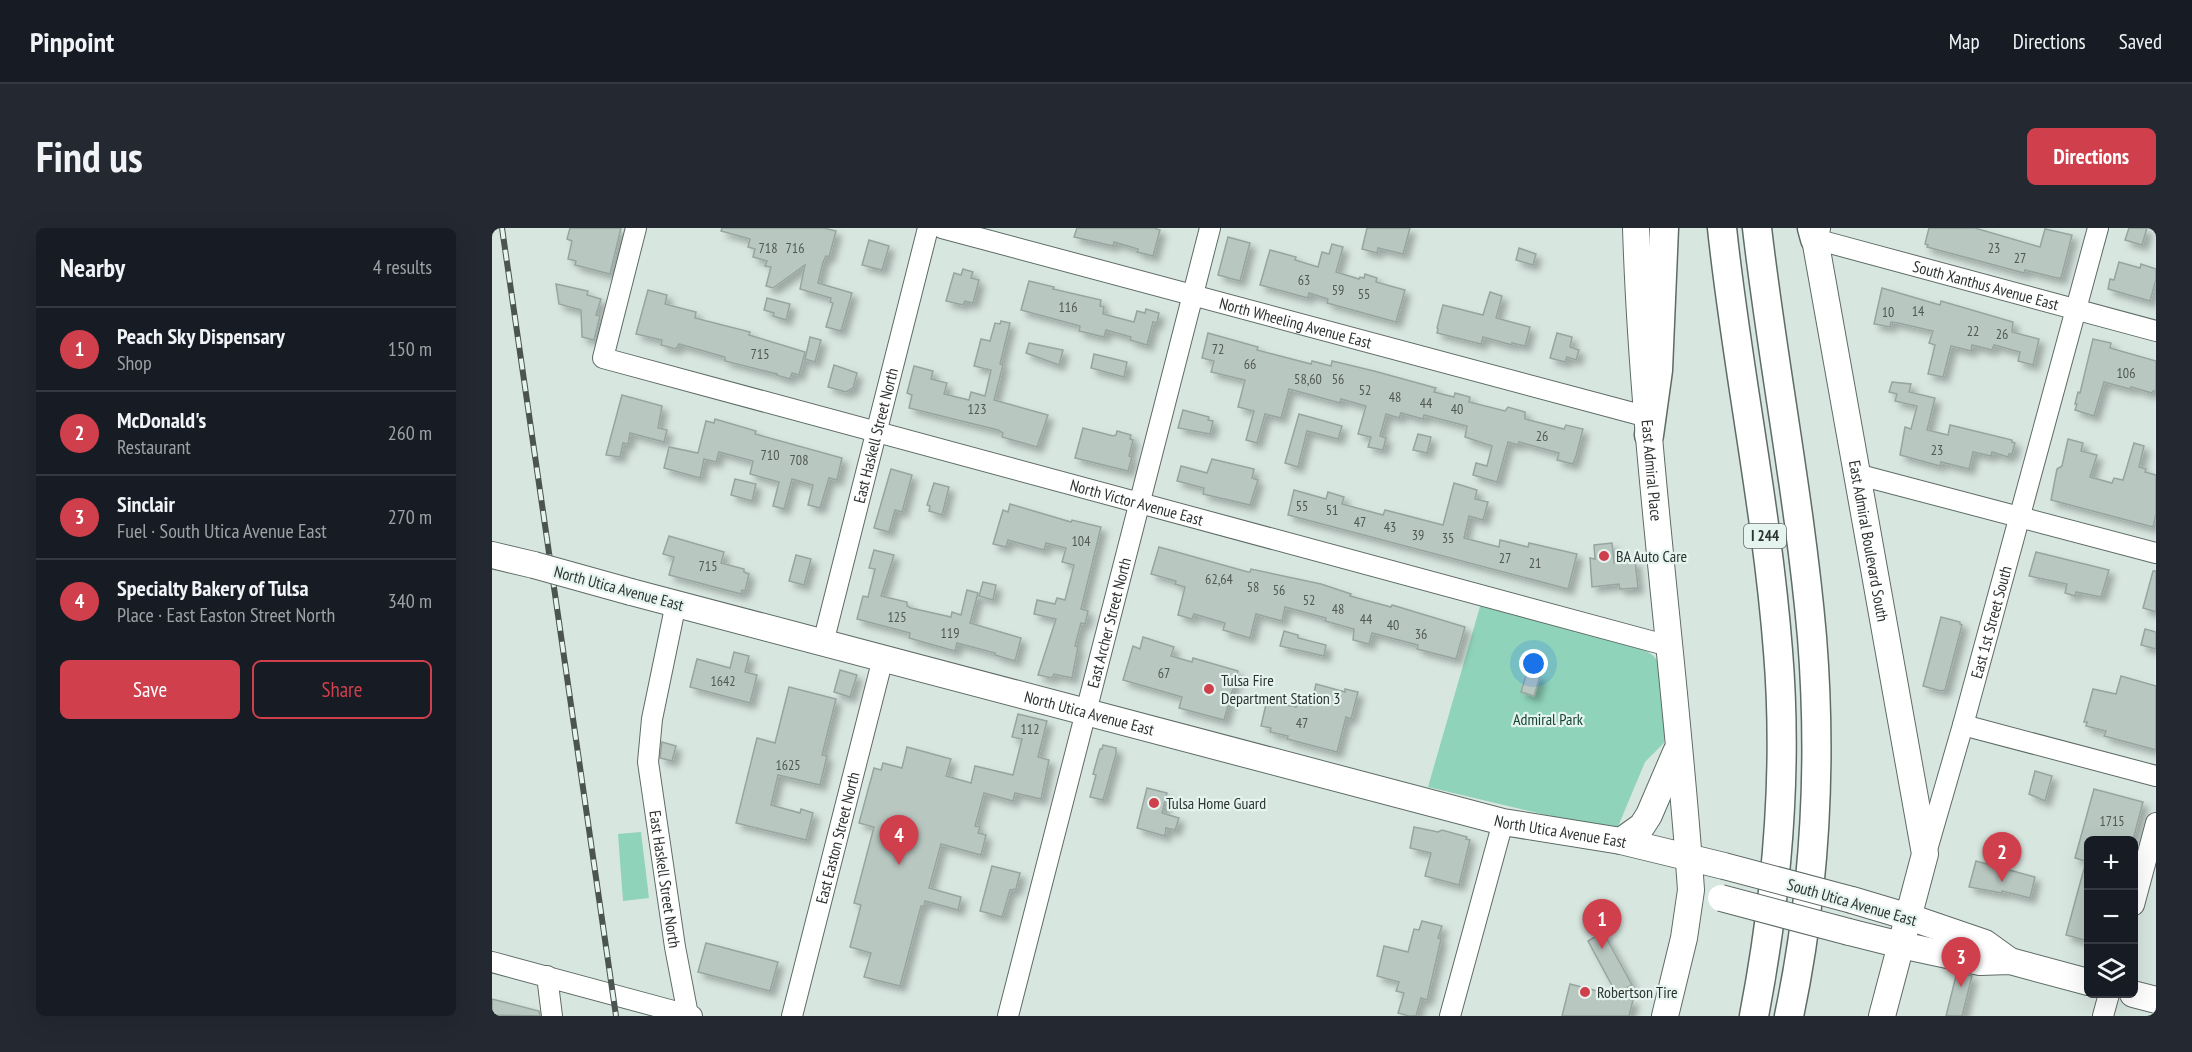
<!DOCTYPE html>
<meta charset="utf-8">
<style>
:root{--surface:#171b24;--page:#242831;--text:#f1f3f6;--muted:#9ea1a6;--line:#363941;--accent:#cf3f4c}
body{margin:0;font-family:"PT Sans Narrow",sans-serif;background:var(--page);color:var(--text)}
.controls{position:absolute;right:18px;bottom:18px;display:grid;overflow:hidden;border-radius:9px;box-shadow:0 6px 24px #0002}
.controls button{width:54px;height:54px;display:grid;place-items:center;padding:0;border:0;border-bottom:2px solid var(--line);background:var(--surface);color:var(--text);font:30px sans-serif}
.you{position:absolute;left:1042px;top:436px;width:21px;height:21px;margin:-15px;border:4px solid #fff;border-radius:50%;background:#1a73e8;box-shadow:0 0 0 9px #1a73e833}
.badge{display:grid;place-items:center;width:39px;height:39px;border-radius:50%;background:var(--accent);color:#fff;font-size:20px;font-weight:700}
.pin{position:absolute;translate:-50% -50px;filter:drop-shadow(0 2px 3px #0008)}
.pin::after{content:'';position:absolute;top:32px;width:21px;height:18px;background:inherit;clip-path:polygon(0 0,100% 0,50% 100%)}
.list{margin:0;padding:0;list-style:none}
h2{display:flex;justify-content:space-between;align-items:center;height:78px;margin:0;padding:0 24px;font-size:26px}
h2 small{font-size:20px;font-weight:400;color:var(--muted)}
.list li{display:grid;grid-template-columns:39px 1fr auto;gap:18px;align-items:center;box-sizing:border-box;height:84px;padding:0 24px;border-top:2px solid var(--line)}
.list b{display:block;font-size:22px;white-space:nowrap}
.list p{margin:0;font-size:20px;white-space:nowrap;color:var(--muted)}
.list em{font-size:20px;font-style:normal;color:var(--muted)}
.actions{display:flex;gap:12px;padding:18px 24px}
.actions a{flex:1;padding:14px 0;border:2px solid var(--accent);border-radius:9px;text-align:center;font-size:21px;color:var(--accent)}
.actions .main{background:var(--accent);color:#fff}
.icon{flex:none;width:33px;height:33px;fill:none;stroke:currentColor;stroke-width:2;stroke-linecap:round;stroke-linejoin:round}
.map{position:relative;flex:none;width:1664px;height:788px;overflow:hidden;border-radius:9px}
header{display:flex;align-items:center;gap:36px;box-sizing:border-box;height:84px;padding:0 30px;background:var(--surface);border-bottom:2px solid var(--line)}
header strong{font-size:28px}
nav{display:flex;gap:33px;margin-inline-start:auto;font-size:21px}
.intro{display:flex;align-items:center;justify-content:space-between;box-sizing:border-box;height:144px;padding:0 36px}
h1{margin:0;font-size:42px}
.button{padding:15px 27px;border-radius:9px;background:var(--accent);color:#fff;font-size:21px;font-weight:700}
main{display:flex;gap:36px;padding:0 36px}
aside{flex:1;background:var(--surface);border-radius:9px;box-shadow:0 6px 24px #0002}
.map>svg:first-child{display:block}
</style>
<header>
<strong>Pinpoint</strong>
<nav><a>Map</a><a>Directions</a><a>Saved</a></nav>
</header>
<div class="intro"><h1>Find us</h1><a class="button">Directions</a></div>
<main>
<aside>
<h2>Nearby<small>4 results</small></h2>
<ul class="list">
<li><span class="badge">1</span><div><b>Peach Sky Dispensary</b><p>Shop</p></div><em>150 m</em></li>
<li><span class="badge">2</span><div><b>McDonald's</b><p>Restaurant</p></div><em>260 m</em></li>
<li><span class="badge">3</span><div><b>Sinclair</b><p>Fuel · South Utica Avenue East</p></div><em>270 m</em></li>
<li><span class="badge">4</span><div><b>Specialty Bakery of Tulsa</b><p>Place · East Easton Street North</p></div><em>340 m</em></li>
</ul>
<div class="actions"><a class="main">Save</a><a>Share</a></div>
</aside>
<div class="map">
<svg width="1664" height="788" viewBox="0 0 1664 788">
<defs>
<filter id="shadow"><feDropShadow dx="5.5" dy="5.5" stdDeviation="3" flood-color="#0004"/></filter>
</defs>
<rect width="100%" height="100%" fill="#d8e6e0"/>
<!-- green -->
<g fill="#8fd3ba">
<path d="M989,375l163,44 -1,3c6,2 12,6 15,12 6,12 8,67 6,81l-19,19 -28,67 -46,-8 -143,-34z"/>
<polygon points="149,604 157,670 131,673 126,606"/>
</g>
<!-- building -->
<g fill="#b9c7c1" stroke="#97a5a0" stroke-width="1.5" filter="url(#shadow)">
<polygon points="78,0 129,0 118,46 83,37 84,33 76,31 80,13 75,11"/>
<polygon points="230,0 332,0 344,3 337,29 334,28 331,34 326,55 360,65 349,103 334,99 341,75 338,74 339,70 308,61 313,37 281,60 274,58 279,39 273,38 275,33 261,29 263,21 256,19 258,11 229,3"/>
<polygon points="585,0 662,0 668,2 661,28 645,24 646,21 622,14 621,18 582,9"/>
<polygon points="875,0 918,0 911,26 886,20 885,25 870,21"/>
<polygon points="1437,0 1483,0 1548,19 1553,1 1580,7 1569,50 1565,50 1533,42 1532,45 1435,19 1436,17 1433,16"/>
<polygon points="1637,0 1655,0 1650,17 1633,12"/>
<polygon points="736,9 758,15 748,53 726,47"/>
<polygon points="377,12 397,18 390,42 370,37"/>
<polygon points="840,16 851,19 844,44 867,51 868,49 872,50 873,46 885,50 884,54 913,62 904,94 835,75 836,71 817,65 816,70 768,57 778,22 804,29 803,32 826,39 830,24 837,26"/>
<polygon points="1027,20 1044,26 1041,37 1024,32"/>
<polygon points="1627,34 1648,40 1649,36 1664,41 1664,51 1658,73 1616,61 1618,51 1622,52"/>
<polygon points="471,41 481,44 479,50 487,52 481,75 473,73 471,77 454,73 462,45 469,47"/>
<polygon points="537,53 562,59 561,61 609,72 608,78 612,79 611,86 642,94 645,83 653,85 654,81 667,85 665,95 661,94 655,117 638,112 639,109 614,102 612,109 587,103 588,98 529,82"/>
<polygon points="64,56 96,63 95,67 109,71 104,87 108,88 102,112 90,109 89,82 67,76"/>
<polygon points="1390,60 1448,77 1449,73 1521,94 1520,104 1547,111 1541,137 1526,133 1528,124 1502,117 1500,122 1480,117 1479,123 1459,118 1451,149 1436,146 1443,117 1437,115 1441,103 1406,95 1399,94 1398,99 1382,96"/>
<polygon points="156,62 175,67 173,76 204,84 203,90 258,104 257,107 313,124 307,147 300,145 298,151 284,147 285,146 233,133 233,129 187,116 184,121 169,117 170,112 144,106"/>
<polygon points="998,64 1010,68 1004,90 1038,99 1033,118 1020,115 1020,117 991,109 989,116 945,105 946,101 945,100 951,77 991,87"/>
<polygon points="275,70 298,76 294,92 281,88 282,85 272,82"/>
<polygon points="509,93 518,95 508,136 511,137 502,172 556,187 545,219 510,209 511,205 506,202 417,180 420,167 415,165 422,138 441,143 439,151 455,155 452,166 477,172 479,164 493,168 499,142 482,138 489,111 498,113 503,95 508,96"/>
<polygon points="716,105 766,119 765,122 819,136 820,133 839,138 840,133 882,143 944,160 942,164 962,169 963,165 978,169 977,174 1013,183 1016,179 1033,184 1033,191 1072,201 1074,197 1091,201 1084,228 1081,236 1065,232 1067,225 1027,214 1026,217 1016,214 1005,254 981,247 984,235 995,238 1000,218 973,209 975,198 932,187 931,191 909,185 907,190 894,186 888,208 894,210 891,222 876,219 879,209 866,206 874,178 849,171 848,175 797,161 789,190 773,186 765,215 754,212 762,183 746,179 753,152 719,144 722,133 710,130"/>
<polygon points="1065,105 1080,109 1078,119 1087,122 1084,132 1075,129 1073,134 1058,130"/>
<polygon points="318,109 329,112 323,134 313,131"/>
<polygon points="1601,111 1619,115 1618,120 1664,133 1664,163 1661,163 1660,165 1639,159 1638,161 1612,154 1602,188 1583,182 1585,176 1583,176 1586,164 1588,165"/>
<polygon points="537,115 571,122 567,137 534,125"/>
<polygon points="602,126 635,134 632,149 599,140"/>
<polygon points="342,137 365,145 361,160 354,164 336,159"/>
<polygon points="1400,154 1419,156 1417,164 1443,170 1435,202 1456,207 1458,197 1520,212 1520,214 1523,215 1520,226 1517,226 1516,229 1500,224 1499,228 1481,224 1477,241 1449,234 1448,238 1408,227 1413,199 1419,201 1425,178 1403,173 1405,166 1397,164"/>
<polygon points="130,167 170,178 166,200 175,202 172,214 138,205 136,216 131,215 128,229 114,227"/>
<polygon points="691,182 717,189 716,192 721,193 718,206 686,200"/>
<polygon points="807,186 850,198 846,211 815,203 806,239 793,235"/>
<polygon points="223,191 264,203 263,206 350,230 345,252 337,250 328,280 316,277 321,257 300,251 292,281 281,278 287,254 258,246 261,233 227,224 224,234 212,231 208,250 172,240 177,219 206,225 214,193 222,195"/>
<polygon points="591,200 621,208 624,207 625,203 639,207 638,211 641,212 637,228 640,229 636,243 583,230"/>
<polygon points="926,206 939,209 935,225 921,222"/>
<polygon points="1576,211 1591,215 1589,223 1605,227 1598,249 1620,255 1622,250 1631,252 1642,215 1652,218 1647,239 1654,241 1653,244 1664,247 1664,286 1661,299 1559,272 1565,241 1570,238"/>
<polygon points="720,231 762,241 760,250 766,252 758,277 711,266 712,260 685,253 689,238 715,245"/>
<polygon points="399,241 420,247 410,284 403,282 397,304 382,300"/>
<polygon points="243,251 264,256 260,273 239,267"/>
<polygon points="442,255 457,259 450,287 437,283 438,278 435,277"/>
<polygon points="962,255 985,262 983,271 996,274 991,292 977,288 972,310 1007,319 1008,312 1036,319 1037,315 1085,326 1076,361 796,287 802,262 834,271 836,264 852,269 850,276 891,287 893,282 951,297"/>
<polygon points="518,276 579,294 580,292 609,299 589,381 596,383 593,396 589,395 583,418 586,419 580,450 562,446 560,450 546,447 564,391 542,386 545,372 563,376 565,370 573,372 582,337 570,334 574,320 554,315 552,322 516,312 514,319 501,316 511,282 516,284"/>
<polygon points="177,308 232,324 229,335 252,341 252,344 257,346 253,363 250,362 249,366 177,347 182,329 171,326"/>
<polygon points="1120,315 1122,335 1143,332 1146,360 1128,361 1127,356 1100,359 1098,330 1103,331 1102,317"/>
<polygon points="667,319 756,344 758,344 759,341 829,356 859,366 858,368 899,379 900,377 973,399 964,431 925,421 926,417 880,405 877,416 861,412 862,401 833,393 834,390 793,379 790,393 764,386 758,410 731,402 733,395 702,386 700,391 686,387 693,359 683,356 684,353 659,346"/>
<polygon points="382,322 402,327 389,368 415,374 415,378 419,380 459,389 460,384 469,387 475,362 486,365 478,395 529,410 523,433 503,427 503,425 465,415 463,423 445,418 417,410 418,405 365,391 371,368 376,369 383,341 377,340"/>
<polygon points="1544,324 1617,342 1609,369 1584,364 1583,368 1573,365 1575,356 1537,348"/>
<polygon points="304,327 319,331 312,357 297,353"/>
<polygon points="1661,343 1664,343 1664,384 1651,380"/>
<polygon points="491,354 504,357 501,372 487,368"/>
<polygon points="1449,389 1468,394 1468,396 1470,397 1453,462 1449,463 1431,458"/>
<polygon points="1653,401 1664,404 1664,421 1649,417"/>
<polygon points="792,403 806,407 806,410 834,417 832,428 788,418"/>
<polygon points="651,409 682,419 679,428 700,434 701,430 746,443 732,492 687,480 690,469 631,452 641,418 648,421"/>
<polygon points="242,424 257,428 253,444 265,447 258,475 198,459 205,431 238,440"/>
<polygon points="348,442 365,447 358,469 342,464"/>
<polygon points="1035,444 1048,448 1042,468 1029,464"/>
<polygon points="1629,448 1664,458 1664,522 1612,508 1614,503 1594,498 1595,494 1592,494 1601,461 1624,466"/>
<polygon points="824,456 853,464 853,461 866,464 859,491 854,489 845,524 795,511 796,508 778,504 779,500 769,498 775,472 804,479 805,474 819,478"/>
<polygon points="297,459 344,471 330,527 335,528 328,557 286,547 279,577 308,585 309,581 321,585 314,612 244,595 265,510 283,515"/>
<polygon points="526,486 555,493 546,529 557,532 549,571 523,565 521,573 492,565 483,598 488,599 486,605 494,607 489,627 449,616 437,660 469,669 466,682 433,673 432,678 429,678 408,758 372,749 379,725 358,719 369,677 362,675 382,599 367,595 382,540 389,542 391,535 410,540 415,519 459,531 454,548 479,555 483,538 521,547 530,511 520,509"/>
<polygon points="170,514 184,518 180,533 168,530"/>
<polygon points="611,517 624,520 624,526 611,572 598,569 604,547 601,546 608,521 610,521"/>
<polygon points="1543,543 1560,548 1553,573 1537,566"/>
<polygon points="655,560 675,565 670,585 687,590 683,602 674,600 673,608 645,600"/>
<polygon points="1602,561 1651,574 1641,612 1596,612 1596,634 1583,630"/>
<polygon points="922,599 946,604 950,602 975,609 974,611 978,612 967,657 933,648 939,625 918,620"/>
<polygon points="1484,633 1543,649 1538,670 1510,663 1510,665 1477,659"/>
<polygon points="1593,637 1596,638 1596,713 1574,707"/>
<polygon points="500,638 528,645 524,661 518,662 510,689 488,683"/>
<polygon points="930,693 950,698 946,710 949,711 935,772 929,770 924,788 917,788 906,785 912,765 904,763 907,754 885,748 892,718 916,724 922,701 927,702"/>
<polygon points="1111,704 1140,757 1124,765 1096,713"/>
<polygon points="214,715 286,734 278,763 206,744"/>
<polygon points="1465,744 1480,748 1470,788 1454,788"/>
<polygon points="1078,756 1141,772 1137,788 1070,788"/>
<polygon points="0,771 47,783 48,788 0,787"/>
</g>
<g fill="none" stroke-linecap="round" stroke-linejoin="round">
<!-- minor casing -->
<g stroke="#5e6b66" stroke-width="22">
<g id="minor">
<path id="s1" d="M144,0l-33,130 1066,288"/>
<path id="s2" d="M450,0l706,189"/>
<path id="s3" d="M1323,11l341,92"/>
<polyline points="1364,246 1664,325"/>
<path id="s4" d="M184,375l-24,116 -4,43 27,185 13,68"/>
<path id="s5" d="M331,415l105,-415"/>
<polyline points="1471,497 1664,548"/>
<path id="s6" d="M1434,625l37,-128 135,-497"/>
<polyline points="1642,677 1664,595"/>
<polyline points="0,734 200,788"/>
<polyline points="55,748 60,788"/>
<path id="s7" d="M300,788l91,-358"/>
<path id="s8" d="M516,788l202,-788"/>
<polyline points="958,788 1011,594"/>
<polyline points="1611,788 1617,766"/>
</g>
</g>
<!-- major casing -->
<g stroke="#5e6b66" stroke-width="28">
<g id="major">
<path id="s9" d="M1144,0c7,221 40,441 55,662l-7,48 -19,78"/>
<path id="s10" d="M1325,0l-2,11 110,615 -43,162"/>
<polyline points="0,327 42,337"/>
<path id="s11" d="M139,364l872,230 118,19 103,25"/>
<polyline points="1129,613 1150,598 1157,587 1184,524"/>
<polyline points="1360,672 1417,689 1493,715 1518,733"/>
<polyline points="1357,704 1409,717 1488,734 1518,733 1596,754"/>
<polyline points="1641,766 1664,772"/>
</g>
</g>
<!-- highway casing -->
<g stroke="#5e6b66" stroke-width="31">
<g id="highway">
<path d="M1230,0c15,141 45,281 56,423 10,122 -1,245 -24,365"/>
<path d="M1265,0c16,137 43,272 55,409 10,126 3,255 -23,379"/>
<polyline points="1320,0 1323,11"/>
<polyline points="1157,207 1166,142 1172,0"/>
</g>
</g>
<!-- minor -->
<use href="#minor" stroke="#fff" stroke-width="20"/>
<!-- major -->
<use href="#major" stroke="#fff" stroke-width="26"/>
<!-- highway -->
<use href="#highway" stroke="#fff" stroke-width="28"/>
<!-- rail casing -->
<g stroke="#4c5451" stroke-width="6">
<polyline id="rail" points="10,0 124,788"/>
</g>
<!-- rail -->
<use href="#rail" stroke="#e5f4ee" stroke-width="4" stroke-dasharray="11" stroke-linecap="butt"/>
<!-- major-bridge casing -->
<g stroke="#5e6b66" stroke-width="28" stroke-linecap="butt">
<g id="major-bridge">
<polyline points="42,337 139,364"/>
<polyline points="1232,638 1360,672"/>
<polyline points="1229,670 1357,704"/>
</g>
</g>
<!-- major-bridge -->
<use href="#major-bridge" stroke="#fff" stroke-width="26"/>
</g>
<!-- markers -->
<g fill="#cf3f4c" stroke="#e5f4ee" stroke-width="2">
<circle cx="1112" cy="328" r="6"/>
<circle cx="717" cy="461" r="6"/>
<circle cx="662" cy="575" r="6"/>
<circle cx="1093" cy="764" r="6"/>
</g>
<g text-anchor="middle" stroke-width="4.5" stroke-linejoin="round" paint-order="stroke">
<!-- number labels -->
<g font-size="14" fill="#505855">
<text x="276" y="25">718</text>
<text x="303" y="25">716</text>
<text x="1502" y="25">23</text>
<text x="1528" y="35">27</text>
<text x="812" y="57">63</text>
<text x="846" y="67">59</text>
<text x="872" y="71">55</text>
<text x="576" y="84">116</text>
<text x="1426" y="88">14</text>
<text x="1396" y="89">10</text>
<text x="1481" y="108">22</text>
<text x="1510" y="111">26</text>
<text x="726" y="126">72</text>
<text x="268" y="131">715</text>
<text x="758" y="141">66</text>
<text x="1634" y="150">106</text>
<text x="816" y="156">58,60</text>
<text x="846" y="156">56</text>
<text x="873" y="167">52</text>
<text x="903" y="174">48</text>
<text x="934" y="180">44</text>
<text x="485" y="186">123</text>
<text x="965" y="186">40</text>
<text x="1050" y="213">26</text>
<text x="1445" y="227">23</text>
<text x="278" y="232">710</text>
<text x="307" y="237">708</text>
<text x="810" y="283">55</text>
<text x="840" y="287">51</text>
<text x="868" y="299">47</text>
<text x="898" y="304">43</text>
<text x="926" y="312">39</text>
<text x="956" y="315">35</text>
<text x="589" y="318">104</text>
<text x="1013" y="335">27</text>
<text x="1043" y="340">21</text>
<text x="216" y="343">715</text>
<text x="727" y="356">62,64</text>
<text x="761" y="364">58</text>
<text x="787" y="367">56</text>
<text x="817" y="377">52</text>
<text x="846" y="386">48</text>
<text x="405" y="394">125</text>
<text x="874" y="396">44</text>
<text x="901" y="402">40</text>
<text x="458" y="410">119</text>
<text x="929" y="411">36</text>
<text x="672" y="450">67</text>
<text x="231" y="458">1642</text>
<text x="810" y="500">47</text>
<text x="538" y="506">112</text>
<text x="296" y="542">1625</text>
<text x="1620" y="598">1715</text>
</g>
<!-- shield labels -->
<rect fill="#e5f4ee" stroke="#646d6a" stroke-width="1.5" x="1252" y="296" width="42" height="24" rx="4.5"/>
<g font-size="15" font-weight="bold" fill="#2d3331">
<text x="1273" y="313">I 244</text>
</g>
<!-- street labels -->
<g font-size="16" fill="#2d3331" stroke="#e5f4ee">
<text dy="6" stroke="none"><textPath href="#s3" startOffset="177">South Xanthus Avenue East</textPath></text>
<text dy="6" stroke="none"><textPath href="#s2" startOffset="366">North Wheeling Avenue East</textPath></text>
<text dy="6" stroke="none"><textPath href="#s5" startOffset="214">East Haskell Street North</textPath></text>
<text dy="6" stroke="none"><textPath href="#s9" startOffset="243">East Admiral Place</textPath></text>
<text dy="6" stroke="none"><textPath href="#s1" startOffset="687">North Victor Avenue East</textPath></text>
<text dy="6" stroke="none"><textPath href="#s10" startOffset="318">East Admiral Boulevard South</textPath></text>
<text transform="translate(127 360) rotate(15)" y="6">North Utica Avenue East</text>
<text dy="6" stroke="none"><textPath href="#s8" startOffset="406">East Archer Street North</textPath></text>
<text dy="6" stroke="none"><textPath href="#s6" startOffset="240">East 1st Street South</textPath></text>
<text dy="6" stroke="none"><textPath href="#s11" startOffset="474">North Utica Avenue East</textPath></text>
<text dy="6" stroke="none"><textPath href="#s11" startOffset="960">North Utica Avenue East</textPath></text>
<text dy="6" stroke="none"><textPath href="#s7" startOffset="184">East Easton Street North</textPath></text>
<text dy="6" stroke="none"><textPath href="#s4" startOffset="280">East Haskell Street North</textPath></text>
<text transform="translate(1360 674) rotate(16)" y="6">South Utica Avenue East</text>
</g>
<!-- poi labels -->
<g font-size="16" fill="#2d3331" stroke="#e5f4ee" text-anchor="start">
<text x="1124" y="334">BA Auto Care</text>
<text x="729" y="458">Tulsa Fire<tspan x="729" dy="18">Department Station 3</tspan></text>
<text x="674" y="581">Tulsa Home Guard</text>
<text x="1105" y="770">Robertson Tire</text>
</g>
<!-- park labels -->
<g font-size="16" fill="#154536" stroke="#e5f4ee">
<text x="1056" y="497">Admiral Park</text>
</g>
</g>
</svg>
<div class="controls">
<button>+</button>
<button>−</button>
<button><svg class="icon" aria-label="layers" viewBox="0 0 24 24"><path d="M12 4l9 5-9 5-9-5zM3 14l9 5 9-5"/></svg></button>
</div>
<div class="you"></div>
<div class="pin badge" style="left:1110px;top:721px">1</div>
<div class="pin badge" style="left:1510px;top:654px">2</div>
<div class="pin badge" style="left:1469px;top:759px">3</div>
<div class="pin badge" style="left:407px;top:637px">4</div>
</div>
</main>
